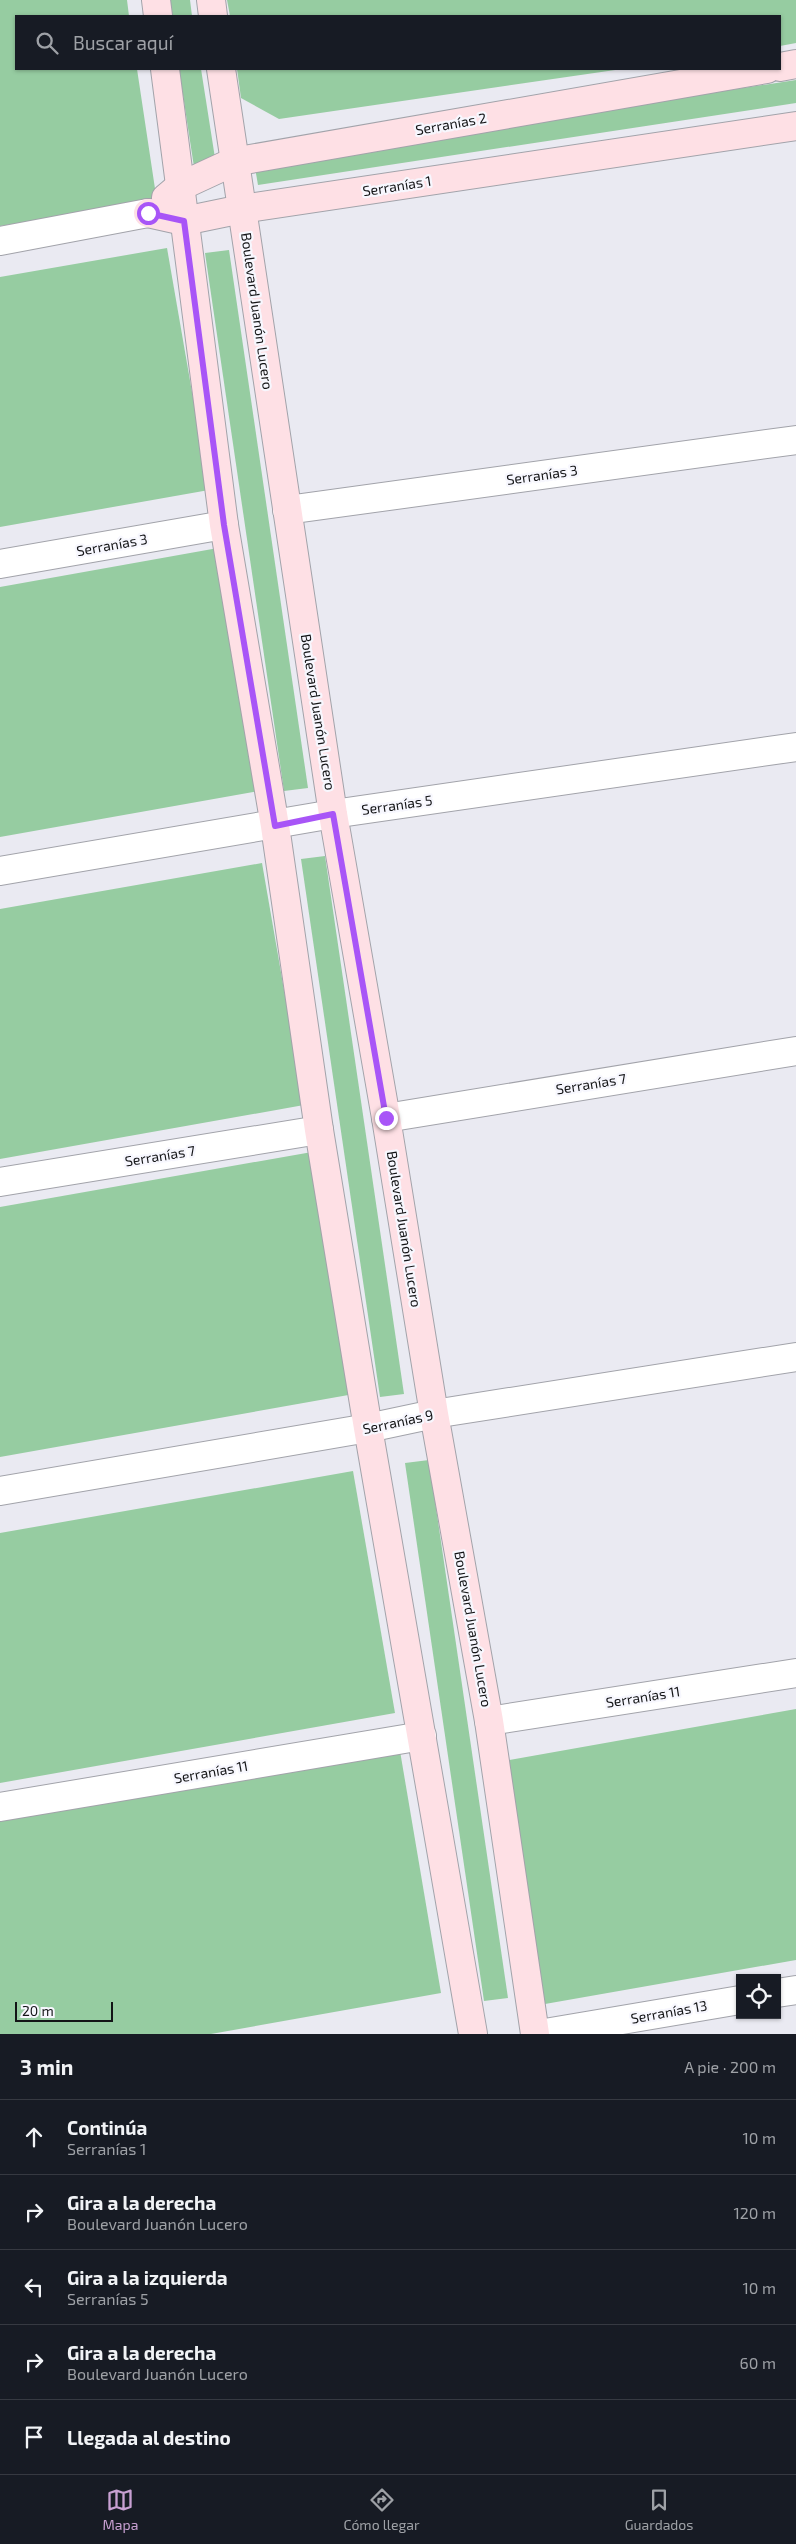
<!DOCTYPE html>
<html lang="es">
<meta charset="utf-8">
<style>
:root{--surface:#171b24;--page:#20242c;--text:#f1f3f6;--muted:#9ea1a6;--line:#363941;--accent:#c8a0d2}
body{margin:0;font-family:"Exo 2",sans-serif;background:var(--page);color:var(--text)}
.controls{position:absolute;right:15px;bottom:15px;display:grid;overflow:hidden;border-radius:0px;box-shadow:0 1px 4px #0004}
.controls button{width:45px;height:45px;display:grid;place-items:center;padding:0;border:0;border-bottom:1px solid var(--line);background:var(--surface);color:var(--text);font:25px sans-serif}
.scale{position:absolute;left:15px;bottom:12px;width:98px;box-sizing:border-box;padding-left:5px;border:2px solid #131416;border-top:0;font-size:14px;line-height:18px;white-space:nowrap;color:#131416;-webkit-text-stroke:4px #f7f7fe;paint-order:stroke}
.stop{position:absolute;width:15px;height:15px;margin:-11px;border:4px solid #a855f7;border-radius:50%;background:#fff}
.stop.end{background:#a855f7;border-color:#fff;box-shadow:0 1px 5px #0008}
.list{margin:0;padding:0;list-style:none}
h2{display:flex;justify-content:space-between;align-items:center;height:65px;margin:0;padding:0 20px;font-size:21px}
h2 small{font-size:16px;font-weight:400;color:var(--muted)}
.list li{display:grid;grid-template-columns:32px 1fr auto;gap:15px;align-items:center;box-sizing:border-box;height:75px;padding:0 20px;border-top:1px solid var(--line)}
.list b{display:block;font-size:19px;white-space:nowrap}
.list p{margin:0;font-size:16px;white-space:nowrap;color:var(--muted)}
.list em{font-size:16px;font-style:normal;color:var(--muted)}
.icon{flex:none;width:28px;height:28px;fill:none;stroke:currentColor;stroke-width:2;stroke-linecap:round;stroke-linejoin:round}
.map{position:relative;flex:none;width:796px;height:2034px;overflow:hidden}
.search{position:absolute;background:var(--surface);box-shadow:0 1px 4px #0004;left:15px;right:15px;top:15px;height:55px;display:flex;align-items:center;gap:12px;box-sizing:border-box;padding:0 18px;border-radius:0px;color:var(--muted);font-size:19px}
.sheet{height:440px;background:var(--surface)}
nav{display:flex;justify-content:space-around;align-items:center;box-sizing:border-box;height:70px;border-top:1px solid var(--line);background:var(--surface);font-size:14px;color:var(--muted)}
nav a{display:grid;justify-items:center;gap:2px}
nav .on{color:var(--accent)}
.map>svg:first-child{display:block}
</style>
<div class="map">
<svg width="796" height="2034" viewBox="0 0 796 2034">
<rect width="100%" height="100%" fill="#eaeaf2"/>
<!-- green -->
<g fill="#96cca1">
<polygon points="0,0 127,0 129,16 16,16 16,69 137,69 157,202 0,226"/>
<polygon points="168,0 190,0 192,16 170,16"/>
<polygon points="227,0 796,0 796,43 780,46 780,16 230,16"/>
<polygon points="179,69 201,69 215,158 194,167"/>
<polygon points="237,69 622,69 279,119 241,98"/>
<polygon points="796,80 796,103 258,185 254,162"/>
<polygon points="167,248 209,490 0,527 0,277"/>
<polygon points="229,250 308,788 284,791 205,253"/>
<polygon points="218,548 259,791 0,837 0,587"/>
<polygon points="325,856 404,1394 380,1397 301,859"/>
<polygon points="262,863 304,1105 0,1159 0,909"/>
<polygon points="312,1152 354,1394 0,1457 0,1207"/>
<polygon points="429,1460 508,1998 484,2001 405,1463"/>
<polygon points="353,1471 395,1713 0,1783 0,1533"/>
<polygon points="796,1709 796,1960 545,2004 504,1761"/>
<polygon points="400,1751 441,1993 211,2034 0,2034 0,1821"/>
</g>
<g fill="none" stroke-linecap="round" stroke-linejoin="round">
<!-- street casing -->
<g stroke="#a2a3aa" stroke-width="30">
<g id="street">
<polyline points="0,241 148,213"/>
<polyline points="287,510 796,440"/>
<polyline points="0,564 224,525"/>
<polyline points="0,871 333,814 796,747"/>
<polyline points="386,1118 796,1051"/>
<polyline points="0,1182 319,1130"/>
<polyline points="0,1491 368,1428 434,1414 796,1357"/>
<polyline points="489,1721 796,1673"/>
<polyline points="0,1807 422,1736"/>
<polyline points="777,1993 796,1990"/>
<polyline points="539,2034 740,2000"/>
</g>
</g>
<!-- secondary casing -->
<g stroke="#a2a3aa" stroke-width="30">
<g id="secondary">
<polyline points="156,0 158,16"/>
<polyline points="211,0 213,16"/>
<polyline points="780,67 796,64"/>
<polyline points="165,69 224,525 275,826 319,1130 368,1428 473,2034"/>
<polyline points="221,69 333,814 386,1118 434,1414 489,1721 535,2034"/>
<polyline points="166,198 179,187 233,162 767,69"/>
<polyline points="148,213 184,221 242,209 796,126"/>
</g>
</g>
<!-- street -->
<use href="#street" stroke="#fff" stroke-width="28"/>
<!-- secondary -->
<use href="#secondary" stroke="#fee0e5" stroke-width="28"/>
</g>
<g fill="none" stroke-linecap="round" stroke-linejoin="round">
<!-- route -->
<polyline stroke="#a855f7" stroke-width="6" points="148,213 184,221 224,525 275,826 333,814 386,1118"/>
</g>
<g text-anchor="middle" stroke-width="4.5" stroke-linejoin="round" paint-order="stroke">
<!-- street labels -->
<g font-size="14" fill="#131416" stroke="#f7f7fe">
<text transform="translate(451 124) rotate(-10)" y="5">Serranías 2</text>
<text transform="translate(397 186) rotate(-9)" y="5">Serranías 1</text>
<text transform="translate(257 311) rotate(82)" y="5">Boulevard Juanón Lucero</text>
<text transform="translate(542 475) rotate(-8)" y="5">Serranías 3</text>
<text transform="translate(112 545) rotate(-10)" y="5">Serranías 3</text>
<text transform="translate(318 712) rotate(81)" y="5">Boulevard Juanón Lucero</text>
<text transform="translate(397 805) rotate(-8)" y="5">Serranías 5</text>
<text transform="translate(591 1084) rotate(-9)" y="5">Serranías 7</text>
<text transform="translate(160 1156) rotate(-9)" y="5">Serranías 7</text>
<text transform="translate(404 1229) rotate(81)" y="5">Boulevard Juanón Lucero</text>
<text transform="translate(398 1422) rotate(-12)" y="5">Serranías 9</text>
<text transform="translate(473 1629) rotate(80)" y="5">Boulevard Juanón Lucero</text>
<text transform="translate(643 1697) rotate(-9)" y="5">Serranías 11</text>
<text transform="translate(211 1772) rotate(-10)" y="5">Serranías 11</text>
<text transform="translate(669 2012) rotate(-10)" y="5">Serranías 13</text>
</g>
</g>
</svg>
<div class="controls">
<button><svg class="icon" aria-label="locate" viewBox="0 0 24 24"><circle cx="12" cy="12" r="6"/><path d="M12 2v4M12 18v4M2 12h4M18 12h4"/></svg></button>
</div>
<div class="scale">20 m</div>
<div class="stop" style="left:148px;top:213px"></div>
<div class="stop end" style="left:386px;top:1118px"></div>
<div class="search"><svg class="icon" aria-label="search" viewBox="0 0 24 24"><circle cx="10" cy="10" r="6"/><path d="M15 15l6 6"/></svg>Buscar aquí</div>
</div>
<section class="sheet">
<h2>3 min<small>A pie · 200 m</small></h2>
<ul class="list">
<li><svg class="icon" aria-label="ahead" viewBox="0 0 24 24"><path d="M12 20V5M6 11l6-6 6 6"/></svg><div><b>Continúa</b><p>Serranías 1</p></div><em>10 m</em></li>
<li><svg class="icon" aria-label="right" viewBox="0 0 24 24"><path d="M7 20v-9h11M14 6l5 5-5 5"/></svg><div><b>Gira a la derecha</b><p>Boulevard Juanón Lucero</p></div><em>120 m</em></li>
<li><svg class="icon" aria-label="left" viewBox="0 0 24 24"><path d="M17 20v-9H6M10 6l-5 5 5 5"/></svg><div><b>Gira a la izquierda</b><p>Serranías 5</p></div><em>10 m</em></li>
<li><svg class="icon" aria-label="right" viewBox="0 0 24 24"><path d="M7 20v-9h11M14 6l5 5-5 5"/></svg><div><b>Gira a la derecha</b><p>Boulevard Juanón Lucero</p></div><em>60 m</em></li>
<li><svg class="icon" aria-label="arrive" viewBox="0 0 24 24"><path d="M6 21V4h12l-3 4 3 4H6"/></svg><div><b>Llegada al destino</b></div></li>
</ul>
</section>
<nav>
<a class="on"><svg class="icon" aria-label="map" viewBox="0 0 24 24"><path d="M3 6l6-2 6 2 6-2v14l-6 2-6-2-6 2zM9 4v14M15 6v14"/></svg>Mapa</a>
<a><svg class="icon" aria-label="directions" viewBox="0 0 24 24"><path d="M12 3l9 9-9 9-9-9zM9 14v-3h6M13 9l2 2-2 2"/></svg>Cómo llegar</a>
<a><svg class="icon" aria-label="saved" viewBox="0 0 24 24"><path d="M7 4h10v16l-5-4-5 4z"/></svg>Guardados</a>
</nav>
